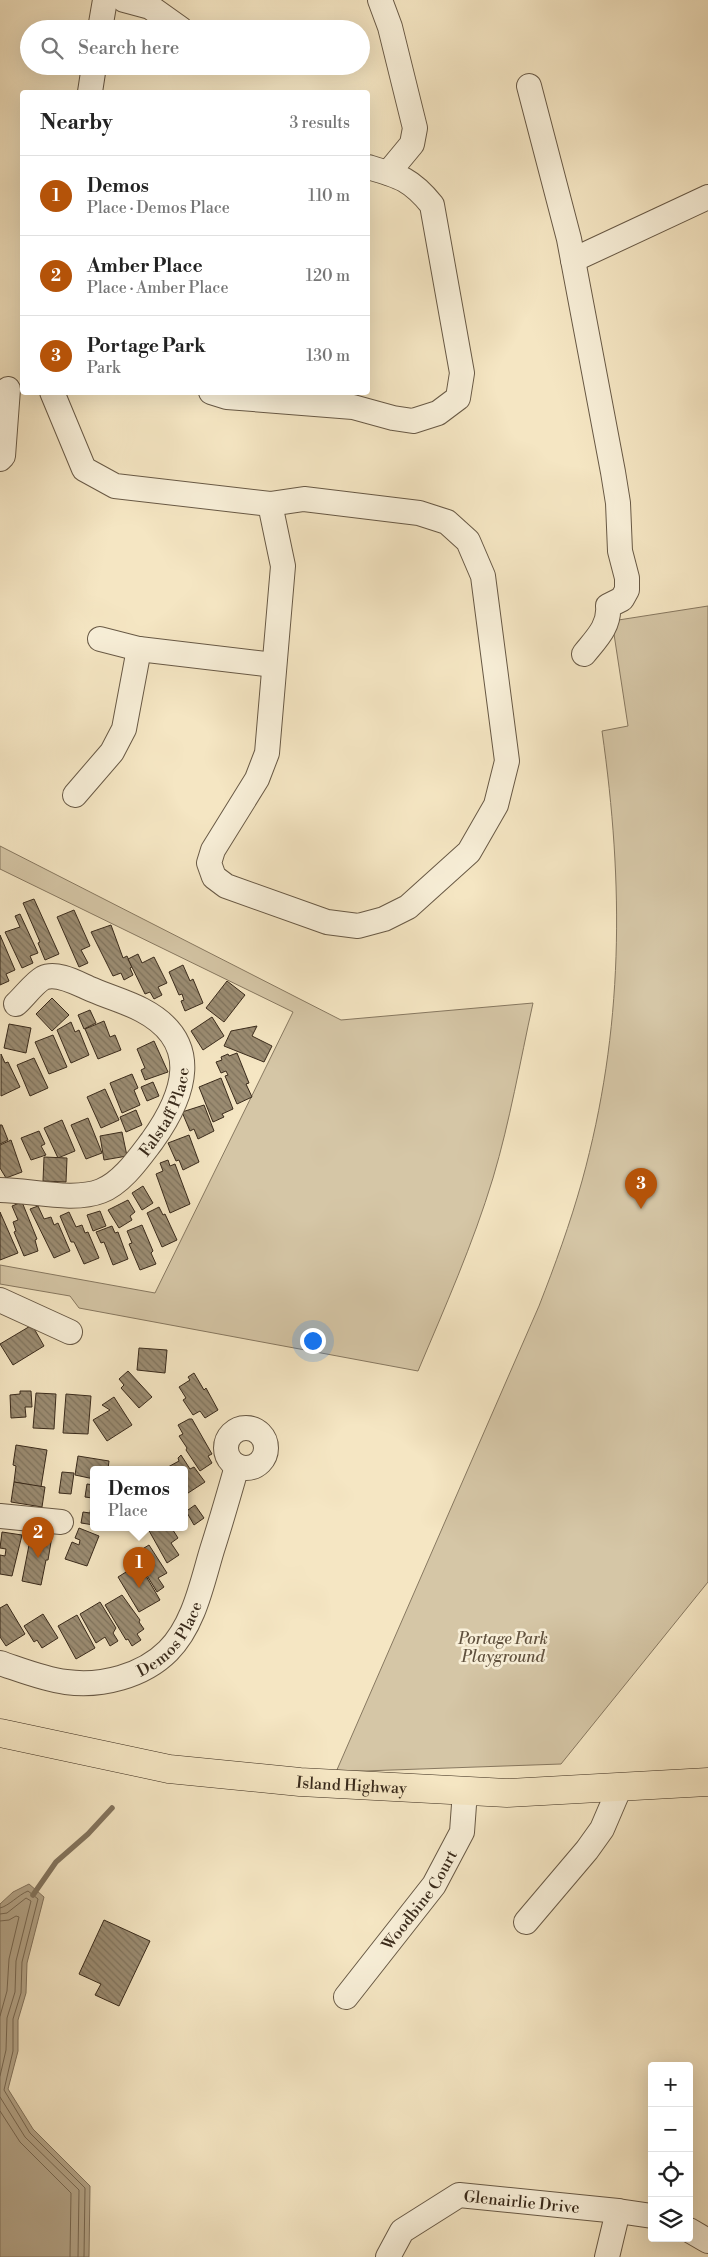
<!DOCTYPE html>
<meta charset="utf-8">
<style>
:root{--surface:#fff;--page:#f6f6f6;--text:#222;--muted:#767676;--line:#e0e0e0;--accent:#b45309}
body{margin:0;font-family:"Libre Bodoni",serif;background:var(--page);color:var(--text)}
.controls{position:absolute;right:15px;bottom:15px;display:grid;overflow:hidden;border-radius:5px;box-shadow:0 5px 20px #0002}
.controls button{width:45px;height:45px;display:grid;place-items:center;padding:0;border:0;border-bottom:1px solid var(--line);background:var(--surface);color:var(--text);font:25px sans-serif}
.you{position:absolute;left:312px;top:1340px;width:18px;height:18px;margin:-12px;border:4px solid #fff;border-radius:50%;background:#1a73e8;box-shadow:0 0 0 8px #1a73e833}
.badge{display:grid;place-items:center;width:32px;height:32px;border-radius:50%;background:var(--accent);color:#fff;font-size:16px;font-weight:700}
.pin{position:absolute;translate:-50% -41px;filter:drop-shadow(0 1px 2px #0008)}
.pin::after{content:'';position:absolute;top:26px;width:18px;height:15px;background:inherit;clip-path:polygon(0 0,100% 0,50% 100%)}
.popup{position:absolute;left:90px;top:1466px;width:98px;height:65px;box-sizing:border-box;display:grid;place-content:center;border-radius:5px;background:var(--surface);filter:drop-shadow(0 1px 4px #0005);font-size:16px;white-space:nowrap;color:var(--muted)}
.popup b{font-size:19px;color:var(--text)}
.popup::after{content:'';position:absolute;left:50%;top:100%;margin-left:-10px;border:10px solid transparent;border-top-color:var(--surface)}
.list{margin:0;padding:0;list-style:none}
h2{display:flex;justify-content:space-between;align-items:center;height:65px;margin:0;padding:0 20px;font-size:21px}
h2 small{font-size:16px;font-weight:400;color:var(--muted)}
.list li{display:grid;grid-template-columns:32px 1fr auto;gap:15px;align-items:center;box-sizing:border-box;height:80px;padding:0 20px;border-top:1px solid var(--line)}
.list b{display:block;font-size:19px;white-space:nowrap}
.list p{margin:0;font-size:16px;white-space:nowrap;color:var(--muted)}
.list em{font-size:16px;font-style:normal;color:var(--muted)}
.icon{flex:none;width:28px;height:28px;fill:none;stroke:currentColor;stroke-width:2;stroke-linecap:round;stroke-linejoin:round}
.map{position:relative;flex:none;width:708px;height:2257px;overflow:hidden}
.search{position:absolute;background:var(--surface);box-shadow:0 5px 20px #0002;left:20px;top:20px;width:350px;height:55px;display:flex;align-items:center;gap:12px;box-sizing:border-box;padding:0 18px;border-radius:28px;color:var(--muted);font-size:19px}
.panel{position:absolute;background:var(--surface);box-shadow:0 5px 20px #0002;left:20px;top:90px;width:350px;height:305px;border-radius:5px}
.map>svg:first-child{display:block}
</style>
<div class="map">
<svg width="708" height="2257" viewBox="0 0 708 2257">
<defs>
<pattern id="building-back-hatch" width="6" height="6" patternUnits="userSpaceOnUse" patternTransform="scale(1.25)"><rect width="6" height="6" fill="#9b8c72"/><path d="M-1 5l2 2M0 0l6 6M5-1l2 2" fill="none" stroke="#7f735d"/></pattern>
</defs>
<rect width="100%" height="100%" fill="#f5e6c3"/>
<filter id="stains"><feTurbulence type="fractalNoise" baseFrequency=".004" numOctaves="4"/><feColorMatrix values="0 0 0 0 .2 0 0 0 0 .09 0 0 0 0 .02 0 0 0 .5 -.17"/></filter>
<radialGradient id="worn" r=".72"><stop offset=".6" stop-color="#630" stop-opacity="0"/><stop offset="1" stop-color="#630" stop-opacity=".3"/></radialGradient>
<!-- green -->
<g fill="#d5c6a6" stroke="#877860">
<path d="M708,606v976l-147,182 -225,8 203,-466c16,-41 31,-82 43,-125 42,-152 42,-296 20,-450l26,-5 -16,-105z"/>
<path d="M0,846l341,174 192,-17c-13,59 -23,118 -40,175 -20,66 -48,129 -75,193l-339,-63 -9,-12 -70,-12v-19l155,28 138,-281 -293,-143z"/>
</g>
<!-- water -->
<polygon fill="#b5a68a" stroke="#83745e" points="29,1884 44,1897 27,1963 26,1993 18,2020 18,2051 8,2089 33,2129 90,2186 89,2257 0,2257 0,1904 13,1892"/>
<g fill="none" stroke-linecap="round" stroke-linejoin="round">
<!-- shore -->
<g stroke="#776852" stroke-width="1">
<path d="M0,1908c9,-2 18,-13 28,-17l10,8 -16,63 -1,31 -8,26v32l-9,39 26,43 55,55 -1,69"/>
<polyline points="0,1914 7,1913 26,1898 31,1901 16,1961 15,1992 7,2018 6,2050 0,2076"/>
<polyline points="0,1921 9,1920 16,1916 19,1917 9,1959 7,1991 0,2016"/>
<polyline points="0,2097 25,2137 79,2190 78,2257"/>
<polyline points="0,2111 20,2142 71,2193 70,2257"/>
</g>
<!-- stream -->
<polyline stroke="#83745e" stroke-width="5.5" points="33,1895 56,1862 88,1834 112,1808"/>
</g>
<!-- building -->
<g fill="url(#building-back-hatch)" stroke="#392a1b">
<polygon points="34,899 59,954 45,960 38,943 40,942 23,903"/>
<polygon points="74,910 90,946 81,950 88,963 79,967 57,917"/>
<polygon points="20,914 38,953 30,956 33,963 22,968 5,932 20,927 15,916"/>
<polygon points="111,925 123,958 127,956 132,967 130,968 133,975 124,980 121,973 113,976 91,932"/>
<polygon points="0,935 15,970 6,974 9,981 0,985"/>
<polygon points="138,954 142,963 154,957 167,983 158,987 162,995 154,999 150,992 145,994 128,959"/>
<polygon points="183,965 190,981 193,979 203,1003 185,1011 181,1001 184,1000 182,994 179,995 169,972"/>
<polygon points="227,981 245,995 224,1022 206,1008"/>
<polygon points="52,998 69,1015 52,1031 36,1014"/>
<polygon points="90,1010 96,1023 84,1029 78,1015"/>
<polygon points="212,1017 224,1036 203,1050 191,1031"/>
<polygon points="104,1021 110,1037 115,1035 121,1050 98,1059 85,1029"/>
<polygon points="71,1022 75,1032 79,1030 89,1055 71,1063 57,1030"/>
<polygon points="9,1024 31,1028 26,1053 4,1048"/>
<polygon points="257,1026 252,1036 272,1046 264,1062 224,1046 231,1031"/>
<polygon points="53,1035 67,1067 49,1074 35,1042"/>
<polygon points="154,1041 168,1072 145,1080 141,1070 145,1068 137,1049"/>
<polygon points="237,1053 249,1083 246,1084 252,1097 237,1104 225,1076 228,1075 226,1071 221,1073 216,1062 222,1060 221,1057 228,1054 229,1056"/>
<polygon points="1,1054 5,1063 8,1062 20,1087 1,1096"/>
<polygon points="34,1058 48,1088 30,1096 17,1065"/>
<polygon points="132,1074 138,1088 134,1090 140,1105 122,1113 110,1083"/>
<polygon points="221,1078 233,1109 222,1114 224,1117 213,1122 199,1087"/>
<polygon points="153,1082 159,1096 147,1101 141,1087"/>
<polygon points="105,1089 119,1120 101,1128 87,1097"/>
<polygon points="204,1105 214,1131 198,1139 194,1129 190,1131 182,1112"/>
<polygon points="136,1110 142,1125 126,1132 120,1117"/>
<polygon points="88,1118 102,1153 86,1159 71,1125"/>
<polygon points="62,1120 75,1151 58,1158 44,1128"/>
<polygon points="0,1125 2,1125 8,1140 0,1144"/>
<polygon points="39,1131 45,1144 41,1146 46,1155 31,1160 21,1138"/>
<polygon points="122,1132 127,1156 104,1160 100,1136"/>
<polygon points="189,1135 199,1162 183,1170 179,1160 176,1161 168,1143"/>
<polygon points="11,1140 22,1172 6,1178 0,1168 0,1145"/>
<polygon points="44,1157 67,1158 66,1182 43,1181"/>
<polygon points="168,1160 170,1166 175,1164 190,1204 170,1213 156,1174 163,1171 160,1163"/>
<polygon points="143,1186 153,1203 142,1210 132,1193"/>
<polygon points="128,1200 135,1212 130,1216 132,1220 119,1228 108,1210"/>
<polygon points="22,1202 37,1239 35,1240 38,1251 24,1256 14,1232 16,1231 13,1222 18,1220 12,1206"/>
<polygon points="38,1206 44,1219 51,1217 54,1225 58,1223 70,1251 54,1258 30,1209"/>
<polygon points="159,1207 163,1215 165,1214 177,1240 162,1247 147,1213"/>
<polygon points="100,1211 106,1226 93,1231 87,1215"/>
<polygon points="0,1212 18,1253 0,1260"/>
<polygon points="69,1212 76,1227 82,1225 85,1233 88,1232 99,1258 84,1264 74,1242 71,1242 60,1216"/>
<polygon points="142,1225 153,1251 151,1253 156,1264 140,1270 129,1244 132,1243 127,1231"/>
<polygon points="112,1226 115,1233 118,1232 128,1259 113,1265 104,1242 101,1243 96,1232"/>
<polygon points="32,1325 44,1346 13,1365 0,1344"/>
<polygon points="139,1348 167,1350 165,1373 137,1370"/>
<polygon points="128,1371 152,1397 139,1408 121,1388 124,1385 119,1379"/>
<polygon points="194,1373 204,1390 206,1388 218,1410 205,1418 200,1411 193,1415 183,1400 186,1398 179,1387 190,1380 188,1377"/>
<polygon points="20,1391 31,1391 32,1407 25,1407 26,1417 11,1418 10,1395 20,1394"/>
<polygon points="36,1393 56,1394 54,1429 33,1428"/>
<polygon points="66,1394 91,1396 88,1434 63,1433"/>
<polygon points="114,1397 132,1425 107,1441 93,1420 110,1410 102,1405"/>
<polygon points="189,1419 192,1419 212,1454 208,1456 212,1463 200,1471 186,1450 187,1448 179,1436 183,1434 178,1425"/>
<polygon points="16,1445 47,1450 41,1487 14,1482 16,1466 13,1465"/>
<polygon points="181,1455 190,1469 194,1467 205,1482 185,1495 184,1469 169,1469 168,1467 179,1461 178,1458"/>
<polygon points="78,1456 109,1461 108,1469 94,1469 94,1479 75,1475"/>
<polygon points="62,1472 74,1473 71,1494 59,1493"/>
<polygon points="14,1482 45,1487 42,1507 11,1502"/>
<polygon points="87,1484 94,1485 94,1525 81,1523 83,1512 90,1513 92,1498 85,1497"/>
<polygon points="184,1504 188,1510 195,1505 204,1518 194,1525 186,1511 184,1512"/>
<polygon points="147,1527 171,1527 178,1538 171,1543 179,1555 167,1563"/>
<polygon points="79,1528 99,1536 87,1566 65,1559 72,1542 79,1545 80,1540 75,1538"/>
<polygon points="2,1532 22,1535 12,1576 0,1574 0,1555 5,1556 6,1549 0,1548"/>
<polygon points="40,1533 52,1536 48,1560 46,1560 41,1585 22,1581 30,1540 38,1542"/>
<polygon points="149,1545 167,1573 158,1578 164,1587 157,1592 134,1554"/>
<polygon points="139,1564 160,1600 139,1612 118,1577"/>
<polygon points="122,1595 140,1620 139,1622 144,1629 137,1634 141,1640 132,1646 128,1639 126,1640 105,1605"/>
<polygon points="100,1602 116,1628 113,1633 118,1641 110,1646 105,1637 96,1643 80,1614"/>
<polygon points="7,1604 25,1634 6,1646 0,1637 0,1608"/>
<polygon points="43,1614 58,1638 42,1648 37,1640 34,1642 24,1626"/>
<polygon points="77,1615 95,1648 76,1659 58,1626"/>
<polygon points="104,1920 150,1941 119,2006 95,1995 101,1984 79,1974"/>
</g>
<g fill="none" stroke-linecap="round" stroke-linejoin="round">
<!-- minor casing -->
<g stroke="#685945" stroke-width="26">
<g id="minor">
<polyline points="124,0 150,7 181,29"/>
<polyline points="380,0 390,27 415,128 412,144 388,173"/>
<polyline points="100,29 105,0"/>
<path d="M529,86l40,153 44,233 5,31 2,48 7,27v12l-5,9 -14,7c2,20 -12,33 -24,48"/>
<polyline points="90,92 94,66"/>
<polyline points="573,260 708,197"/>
<polyline points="52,392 84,469 115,486 270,504 304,499 419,513 447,522 468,541 483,576 507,761 496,805 469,852 408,907 384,919 358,926 327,922 226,886 214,877 209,863 213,850 257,779 267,753 283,566 270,504"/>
<path d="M211,392l16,5 126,10 40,11 20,3 25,-8 20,-15 4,-25 -30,-168c-21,-26 -33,-29 -64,-38"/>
<polyline points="0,459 3,456 8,389"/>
<polyline points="100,639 139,649 274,665"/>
<polyline points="75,795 112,752 124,729 139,649"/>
<path id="s1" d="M0,1190c30,0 73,12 101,1 21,-8 38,-33 51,-50 33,-46 51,-99 -10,-131 -15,-8 -33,-13 -49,-20 -13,-5 -35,-19 -50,-12 -9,5 -19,19 -27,26"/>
<polyline points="0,1300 70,1332"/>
<circle cx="246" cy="1448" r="20"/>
<polyline points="0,1516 61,1522"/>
<path id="s2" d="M0,1663c21,7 43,16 66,19 35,5 77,-6 102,-31 26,-26 34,-68 44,-101 9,-28 17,-56 25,-84"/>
<polyline points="526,1922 587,1850 602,1829 620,1787"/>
<path id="s3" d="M346,1997l88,-112 28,-53 3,-41"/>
<polyline points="689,2230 708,2241"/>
<path id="s4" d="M388,2257l14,-26 57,-36 159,16 34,5"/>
<polyline points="607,2257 618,2211"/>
</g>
</g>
<!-- major casing -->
<g stroke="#392a1b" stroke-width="29">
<g id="major">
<path id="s5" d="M0,1733l169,36 131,13 207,11 201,-11"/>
</g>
</g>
<!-- minor -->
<use href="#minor" stroke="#f8efd8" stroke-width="24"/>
<!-- major -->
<use href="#major" stroke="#f5e6c3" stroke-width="28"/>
</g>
<g text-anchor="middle" stroke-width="5" stroke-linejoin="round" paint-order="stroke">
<!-- street labels -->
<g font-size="16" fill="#392a1b" stroke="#f8efd8">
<text dy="6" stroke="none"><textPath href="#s1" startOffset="206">Falstaff Place</textPath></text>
<text dy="6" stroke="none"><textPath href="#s2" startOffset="189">Demos Place</textPath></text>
<text dy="6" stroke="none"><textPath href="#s5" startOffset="356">Island Highway</textPath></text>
<text dy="6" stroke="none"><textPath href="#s3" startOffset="122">Woodbine Court</textPath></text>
<text dy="6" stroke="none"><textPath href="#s4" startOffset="160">Glenairlie Drive</textPath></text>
</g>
<!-- park labels -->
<g font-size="16" font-style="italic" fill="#60513e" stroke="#f8efd8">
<text x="503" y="1644">Portage Park<tspan x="503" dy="18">Playground</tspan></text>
</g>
</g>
<rect width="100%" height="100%" filter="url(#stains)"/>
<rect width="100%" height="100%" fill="url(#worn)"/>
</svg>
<div class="controls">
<button>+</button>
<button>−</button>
<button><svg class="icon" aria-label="locate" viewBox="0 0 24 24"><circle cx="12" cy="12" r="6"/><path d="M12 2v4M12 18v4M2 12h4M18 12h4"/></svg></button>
<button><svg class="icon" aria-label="layers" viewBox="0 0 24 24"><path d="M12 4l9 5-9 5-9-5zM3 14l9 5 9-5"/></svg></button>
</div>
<div class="you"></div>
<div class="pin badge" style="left:139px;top:1588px">1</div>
<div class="popup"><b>Demos</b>Place</div>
<div class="pin badge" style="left:38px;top:1558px">2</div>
<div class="pin badge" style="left:641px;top:1209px">3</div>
<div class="search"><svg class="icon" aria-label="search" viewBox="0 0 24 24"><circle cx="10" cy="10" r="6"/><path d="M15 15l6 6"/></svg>Search here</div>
<section class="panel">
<h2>Nearby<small>3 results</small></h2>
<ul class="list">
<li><span class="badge">1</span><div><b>Demos</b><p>Place · Demos Place</p></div><em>110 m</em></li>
<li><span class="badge">2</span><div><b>Amber Place</b><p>Place · Amber Place</p></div><em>120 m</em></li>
<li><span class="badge">3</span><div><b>Portage Park</b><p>Park</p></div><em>130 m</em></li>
</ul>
</section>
</div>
